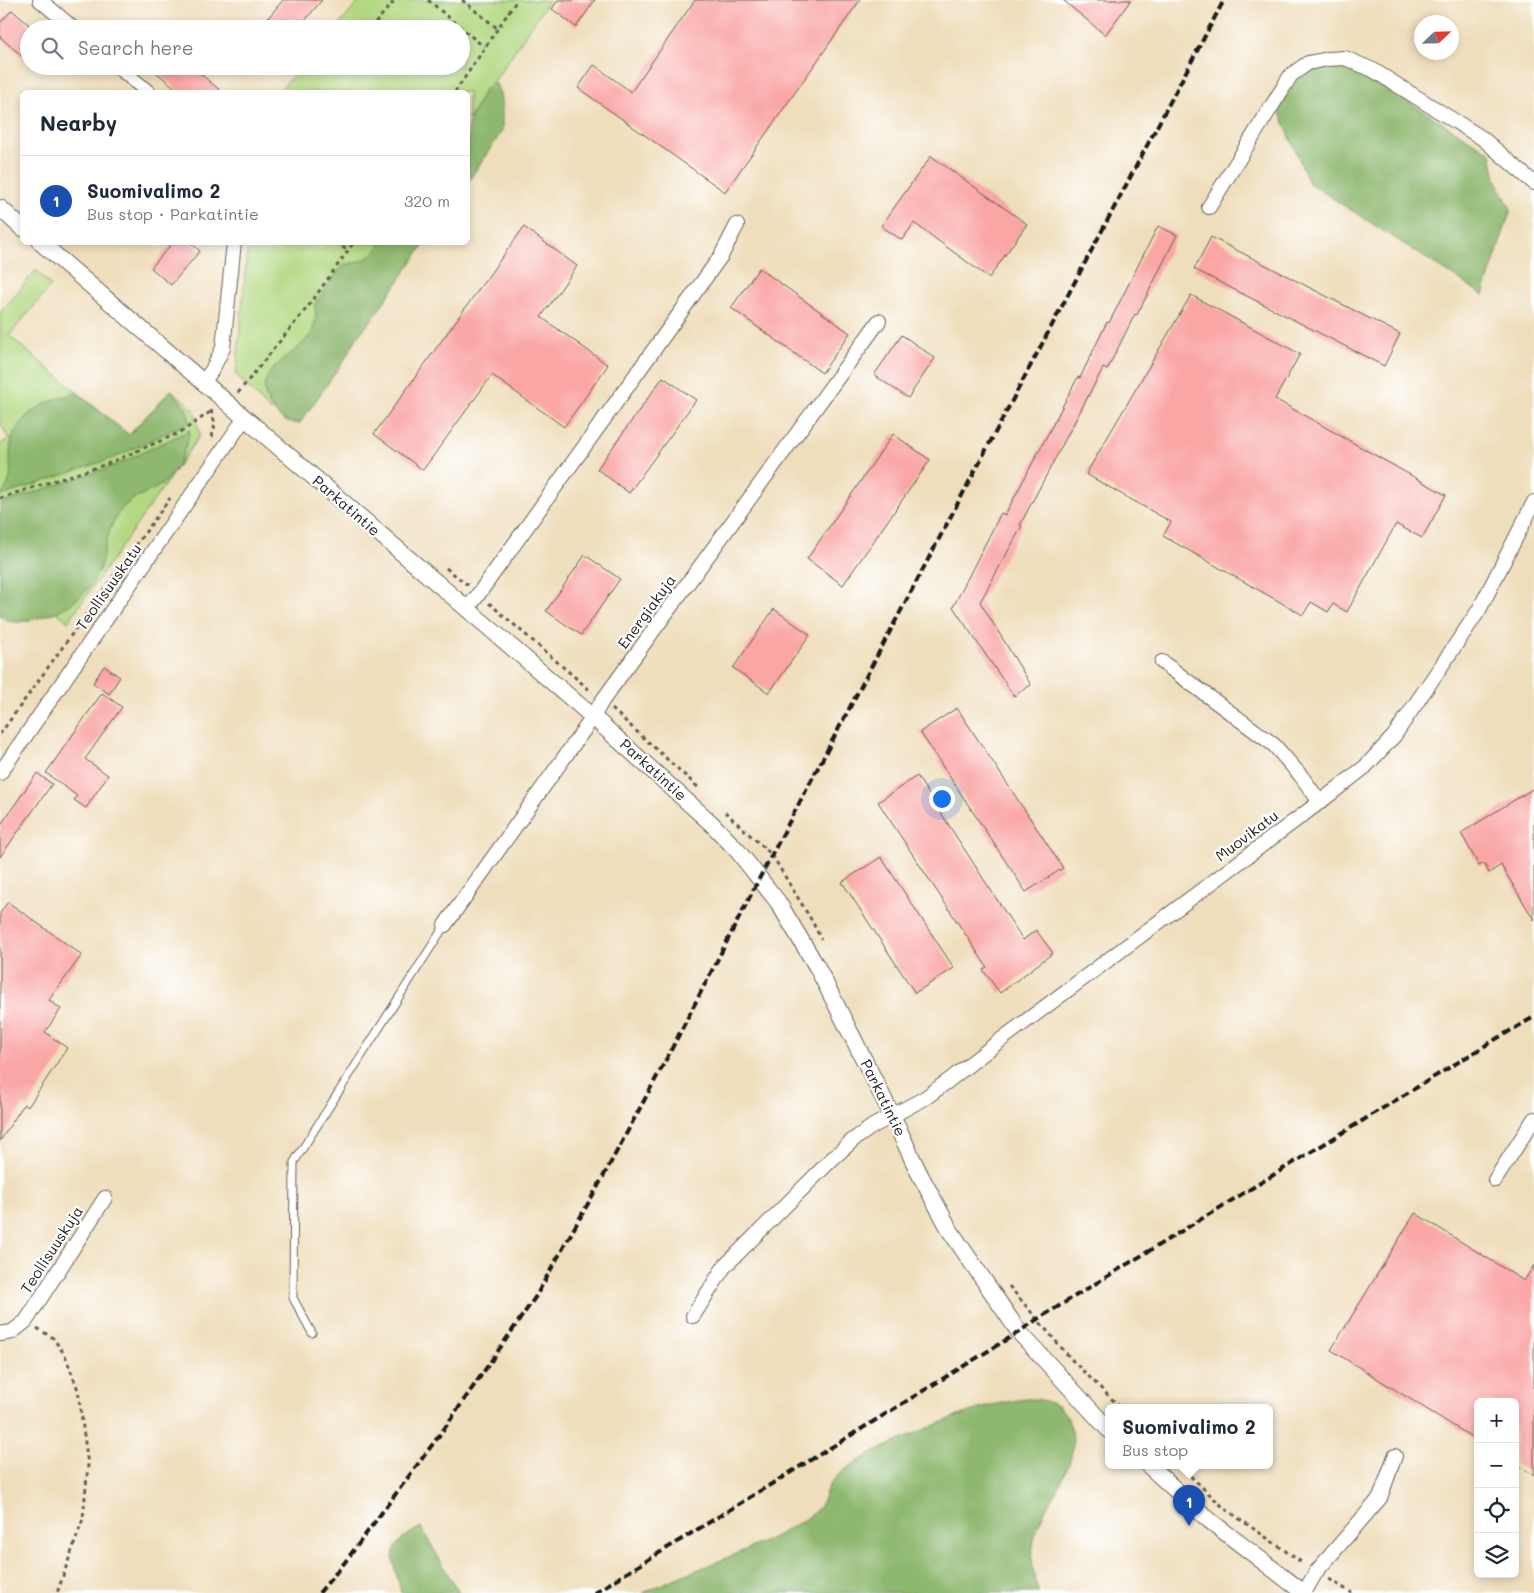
<!DOCTYPE html>
<meta charset="utf-8">
<style>
:root{--surface:#fff;--page:#f2f2f3;--text:#1f2937;--muted:#747a83;--line:#e0e1e3;--accent:#b5179e}
body{margin:0;font-family:Mali,sans-serif;background:var(--page);color:var(--text)}
.controls{position:absolute;right:15px;bottom:15px;display:grid;overflow:hidden;border-radius:8px;box-shadow:0 2px 8px #0003}
.controls button{width:45px;height:45px;display:grid;place-items:center;padding:0;border:0;border-bottom:1px solid var(--line);background:var(--surface);color:var(--text);font:25px sans-serif}
.compass{position:absolute;left:1414px;top:15px;width:45px;height:45px;border-radius:50%;background:var(--surface);box-shadow:0 2px 8px #0003;rotate:67deg}
.you{position:absolute;left:941px;top:798px;width:18px;height:18px;margin:-12px;border:4px solid #fff;border-radius:50%;background:#1a73e8;box-shadow:0 0 0 8px #1a73e833}
.badge{display:grid;place-items:center;width:32px;height:32px;border-radius:50%;background:var(--accent);color:#fff;font-size:16px;font-weight:700}
.pin{position:absolute;translate:-50% -41px;filter:drop-shadow(0 1px 2px #0008)}
.pin::after{content:'';position:absolute;top:26px;width:18px;height:15px;background:inherit;clip-path:polygon(0 0,100% 0,50% 100%)}
.popup{position:absolute;left:1105px;top:1404px;width:168px;height:65px;box-sizing:border-box;display:grid;place-content:center;border-radius:8px;background:var(--surface);filter:drop-shadow(0 1px 4px #0005);font-size:16px;white-space:nowrap;color:var(--muted)}
.popup b{font-size:19px;color:var(--text)}
.popup::after{content:'';position:absolute;left:50%;top:100%;margin-left:-10px;border:10px solid transparent;border-top-color:var(--surface)}
.list{margin:0;padding:0;list-style:none}
h2{display:flex;justify-content:space-between;align-items:center;height:65px;margin:0;padding:0 20px;font-size:21px}
h2 small{font-size:16px;font-weight:400;color:var(--muted)}
.list li{display:grid;grid-template-columns:32px 1fr auto;gap:15px;align-items:center;box-sizing:border-box;height:90px;padding:0 20px;border-top:1px solid var(--line)}
.list b{display:block;font-size:19px;white-space:nowrap}
.list p{margin:0;font-size:16px;white-space:nowrap;color:var(--muted)}
.list em{font-size:16px;font-style:normal;color:var(--muted)}
.icon{flex:none;width:28px;height:28px;fill:none;stroke:currentColor;stroke-width:2;stroke-linecap:round;stroke-linejoin:round}
.map{position:relative;flex:none;width:1534px;height:1593px;overflow:hidden}
.search{position:absolute;background:var(--surface);box-shadow:0 2px 8px #0003;left:20px;top:20px;width:450px;height:55px;display:flex;align-items:center;gap:12px;box-sizing:border-box;padding:0 18px;border-radius:28px;color:var(--muted);font-size:19px}
.panel{position:absolute;background:var(--surface);box-shadow:0 2px 8px #0003;left:20px;top:90px;width:450px;height:155px;border-radius:8px}
.map>svg:first-child{display:block}
</style>
<div class="map">
<svg width="1534" height="1593" viewBox="0 0 1534 1593">
<rect width="100%" height="100%" fill="#fff"/>
<filter id="ink" filterUnits="userSpaceOnUse"><feTurbulence type="fractalNoise" baseFrequency=".02" numOctaves="2"/><feDisplacementMap in="SourceGraphic" scale="10" xChannelSelector="R" yChannelSelector="G"/><feConvolveMatrix kernelMatrix="1 2 1 2 8 2 1 2 1" color-interpolation-filters="sRGB"/></filter>
<filter id="wash" filterUnits="userSpaceOnUse"><feTurbulence type="fractalNoise" baseFrequency=".0096" numOctaves="4" result="noise"/><feDisplacementMap in="SourceGraphic" scale="20" xChannelSelector="R" yChannelSelector="G"/><feGaussianBlur stdDeviation="1.12" result="paint"/><feColorMatrix in="noise" values="0 0 0 0 0 0 0 0 0 0 0 0 0 0 0 0 0 1.4 0 .05"/><feComposite in="paint" operator="in"/></filter>
<g filter="url(#wash)">
<rect width="100%" height="100%" fill="#efdebc"/>
<!-- green -->
<g fill="#b3d882" stroke="#687a4f">
<polygon points="361,0 549,0 468,120 468,92 278,92 302,66 461,66 461,29 335,29"/>
<polygon points="248,243 385,243 271,411 236,375"/>
<polygon points="36,270 51,286 9,336 129,435 171,390 194,409 200,435 68,622 17,578 0,585 0,444 9,439 0,423 0,313"/>
</g>
<!-- forest -->
<g fill="#8eb870" stroke="#556a46">
<polygon points="1339,63 1378,83 1491,153 1496,179 1511,209 1483,295 1309,183 1278,108 1304,71"/>
<polygon points="492,82 496,84 500,93 502,110 502,131 468,182 468,124 484,90"/>
<path d="M381,242l44,1 -52,75 -15,18 -13,23 -45,64c-12,1 -19,-3 -26,-12 -30,-40 19,-51 36,-76 4,-7 6,-15 6,-22 0,-3 -2,-5 -1,-8 1,-5 24,-34 29,-41 17,-1 29,-6 37,-22z"/>
<path d="M171,390l15,18 4,14 -77,36 -112,38c16,-23 6,-29 10,-52 5,-31 39,-45 66,-51l52,42z"/>
<path d="M190,430c-5,22 -13,46 -34,58 -13,7 -26,10 -35,22 -14,17 -15,38 -21,57 -8,24 -29,40 -52,48 -10,3 -24,8 -34,7 -4,0 -10,-4 -14,-6v-112l116,-39z"/>
<path d="M1026,1399c17,0 34,3 42,20 20,44 -26,81 -34,121 -4,19 -1,36 5,53h-396c50,-25 105,-39 152,-68 10,-6 24,-14 28,-25 4,-9 4,-15 12,-22 19,-17 43,-28 66,-38 40,-18 81,-36 125,-41z"/>
<path d="M421,1527l38,66h-58c-7,-35 -20,-45 20,-66z"/>
</g>
<g id="blocks">
<!-- building -->
<g fill="#f9a6a5">
<polygon points="283,0 322,0 298,29 259,29"/>
<polygon points="558,0 595,0 576,27 552,9"/>
<polygon points="695,0 860,0 725,192 578,88 594,65 631,92"/>
<polygon points="1063,0 1131,0 1105,35"/>
<polygon points="12,10 29,25 29,62 0,37 0,23"/>
<polygon points="149,66 191,66 222,92 180,92"/>
<polygon points="931,156 1027,224 989,278 914,223 902,240 881,226"/>
<polygon points="1158,226 1177,235 1137,315 1135,314 1107,370 1103,368 1020,525 1022,526 980,602 1031,685 1014,696 953,607 1001,513 1005,515 1078,377 1080,378 1107,322 1109,323"/>
<polygon points="524,227 577,266 541,317 608,365 564,427 492,375 423,470 374,434"/>
<polygon points="1211,237 1400,334 1384,366 1194,269"/>
<polygon points="173,242 190,242 200,251 171,285 151,268"/>
<polygon points="759,268 850,333 822,373 731,308"/>
<polygon points="1191,295 1300,354 1275,399 1446,495 1422,538 1396,524 1347,612 1333,604 1328,612 1311,602 1303,615 1163,536 1171,522 1086,474"/>
<polygon points="902,335 935,358 908,398 874,375"/>
<polygon points="663,377 696,400 629,493 597,469"/>
<polygon points="893,434 930,460 843,585 807,559"/>
<polygon points="585,555 620,579 581,635 546,611"/>
<polygon points="774,609 810,635 769,693 733,668"/>
<polygon points="104,666 120,677 109,694 93,683"/>
<polygon points="102,693 122,707 85,759 108,775 86,808 74,800 77,796 46,773"/>
<polygon points="957,708 1063,868 1026,892 920,732"/>
<polygon points="37,773 52,784 0,857 0,826"/>
<polygon points="917,776 1023,940 1036,930 1053,953 1000,993 983,970 987,967 878,802"/>
<polygon points="1534,788 1534,920 1501,865 1489,873 1484,863 1479,866 1461,833"/>
<polygon points="881,857 954,968 915,993 842,882"/>
<polygon points="8,902 82,955 49,1000 61,1009 45,1032 67,1048 28,1107 24,1104 0,1141 0,913"/>
<polygon points="1415,1213 1524,1281 1534,1265 1534,1475 1515,1464 1515,1402 1478,1402 1478,1441 1331,1350"/>
</g>
</g>
</g>
<g filter="url(#ink)">
<use href="#blocks" fill-opacity="0" stroke="#666054" stroke-width="1"/>
<g fill="none" stroke-linecap="round" stroke-linejoin="round">
<!-- service casing -->
<g stroke="#666054" stroke-width="9">
<polyline id="service" points="312,1333 293,1298 294,1162 445,925"/>
</g>
<!-- minor casing -->
<g stroke="#666054" stroke-width="16">
<g id="minor">
<polyline points="40,0 74,29"/>
<polyline points="117,66 148,92"/>
<polyline points="1209,207 1291,75 1308,63 1328,59 1345,58 1373,70 1482,138 1534,183"/>
<polyline points="203,383 212,370 223,348 234,242"/>
<polyline points="467,610 721,256 737,225"/>
<polyline points="1162,662 1274,745 1301,776 1320,802"/>
<polyline points="0,773 244,419"/>
<polyline points="445,925 593,717 602,701 879,321"/>
<polyline points="1495,1180 1534,1119"/>
<polyline points="693,1316 724,1267 832,1159 853,1140 873,1126 925,1098 948,1081 1002,1039 1320,802 1365,767 1394,736 1479,610 1534,502"/>
<polyline points="0,1334 12,1332 26,1321 105,1198"/>
<polyline points="1304,1593 1316,1572 1380,1498 1395,1456"/>
</g>
</g>
<!-- tertiary casing -->
<g stroke="#666054" stroke-width="18">
<g id="tertiary">
<polyline points="0,208 22,228"/>
<polyline points="40,242 593,717 711,823 737,850 778,902 817,967 892,1115 918,1171 951,1232 1019,1332 1109,1430"/>
<polyline points="1148,1465 1209,1520 1304,1593"/>
</g>
</g>
<!-- path -->
<g stroke="#666054" stroke-width="3" stroke-dasharray="4 4" stroke-linecap="butt">
<polyline points="428,0 484,47"/>
<polyline points="462,0 497,28"/>
<polyline points="370,29 395,0"/>
<polyline points="455,92 517,0"/>
<polyline points="336,242 348,251"/>
<polyline points="238,393 310,304 354,242"/>
<polyline points="211,410 215,424 212,437"/>
<polyline points="0,498 107,464 181,432 213,410"/>
<polyline points="446,568 469,586"/>
<polyline points="489,603 592,692"/>
<polyline points="612,709 700,789"/>
<polyline points="0,734 170,498"/>
<polyline points="725,812 772,855 812,921 821,939"/>
<polyline points="1009,1286 1071,1359 1120,1407"/>
<polyline points="37,1328 53,1338 65,1355 78,1390 88,1465 83,1519 57,1593"/>
<polyline points="1179,1465 1224,1508 1304,1564"/>
<polyline points="1329,1579 1352,1593"/>
</g>
<!-- service -->
<use href="#service" stroke="#fff" stroke-width="7"/>
<!-- minor -->
<use href="#minor" stroke="#fff" stroke-width="14"/>
<!-- tertiary -->
<use href="#tertiary" stroke="#fff" stroke-width="16"/>
<!-- rail -->
<g stroke="#1c1c1c" stroke-width="4" stroke-dasharray="8 4" stroke-linecap="butt">
<polyline points="319,1593 345,1562 444,1429 536,1296 603,1177 669,1054 759,879 1224,0"/>
<polyline points="594,1593 1019,1332 1036,1320 1496,1039 1534,1017"/>
</g>
</g>
</g>
<g text-anchor="middle" stroke-width="4.5" stroke-linejoin="round" paint-order="stroke">
<!-- street labels -->
<g font-size="15" fill="#1c1c1c" stroke="#fff">
<text transform="translate(346 506) rotate(41)" y="5">Parkatintie</text>
<text transform="translate(109 587) rotate(-55)" y="5">Teollisuuskatu</text>
<text transform="translate(647 612) rotate(-54)" y="5">Energiakuja</text>
<text transform="translate(653 770) rotate(42)" y="5">Parkatintie</text>
<text transform="translate(1247 836) rotate(-37)" y="5">Muovikatu</text>
<text transform="translate(883 1098) rotate(64)" y="5">Parkatintie</text>
<text transform="translate(52 1250) rotate(-57)" y="5">Teollisuuskuja</text>
</g>
</g>
</svg>
<div class="controls">
<button>+</button>
<button>−</button>
<button><svg class="icon" aria-label="locate" viewBox="0 0 24 24"><circle cx="12" cy="12" r="6"/><path d="M12 2v4M12 18v4M2 12h4M18 12h4"/></svg></button>
<button><svg class="icon" aria-label="layers" viewBox="0 0 24 24"><path d="M12 4l9 5-9 5-9-5zM3 14l9 5 9-5"/></svg></button>
</div>
<svg class="compass" viewBox="-18 -18 36 36"><path d="M0-13l5 13h-10z" fill="#e53935"/><path d="M0 13l5-13h-10z" fill="#747a83"/></svg>
<div class="you"></div>
<div class="pin badge" style="left:1189px;top:1526px;background:#1a4fb4">1</div>
<div class="popup"><b>Suomivalimo 2</b>Bus stop</div>
<div class="search"><svg class="icon" aria-label="search" viewBox="0 0 24 24"><circle cx="10" cy="10" r="6"/><path d="M15 15l6 6"/></svg>Search here</div>
<section class="panel">
<h2>Nearby<small></small></h2>
<ul class="list">
<li><span class="badge" style="background:#1a4fb4">1</span><div><b>Suomivalimo 2</b><p>Bus stop · Parkatintie</p></div><em>320 m</em></li>
</ul>
</section>
</div>
